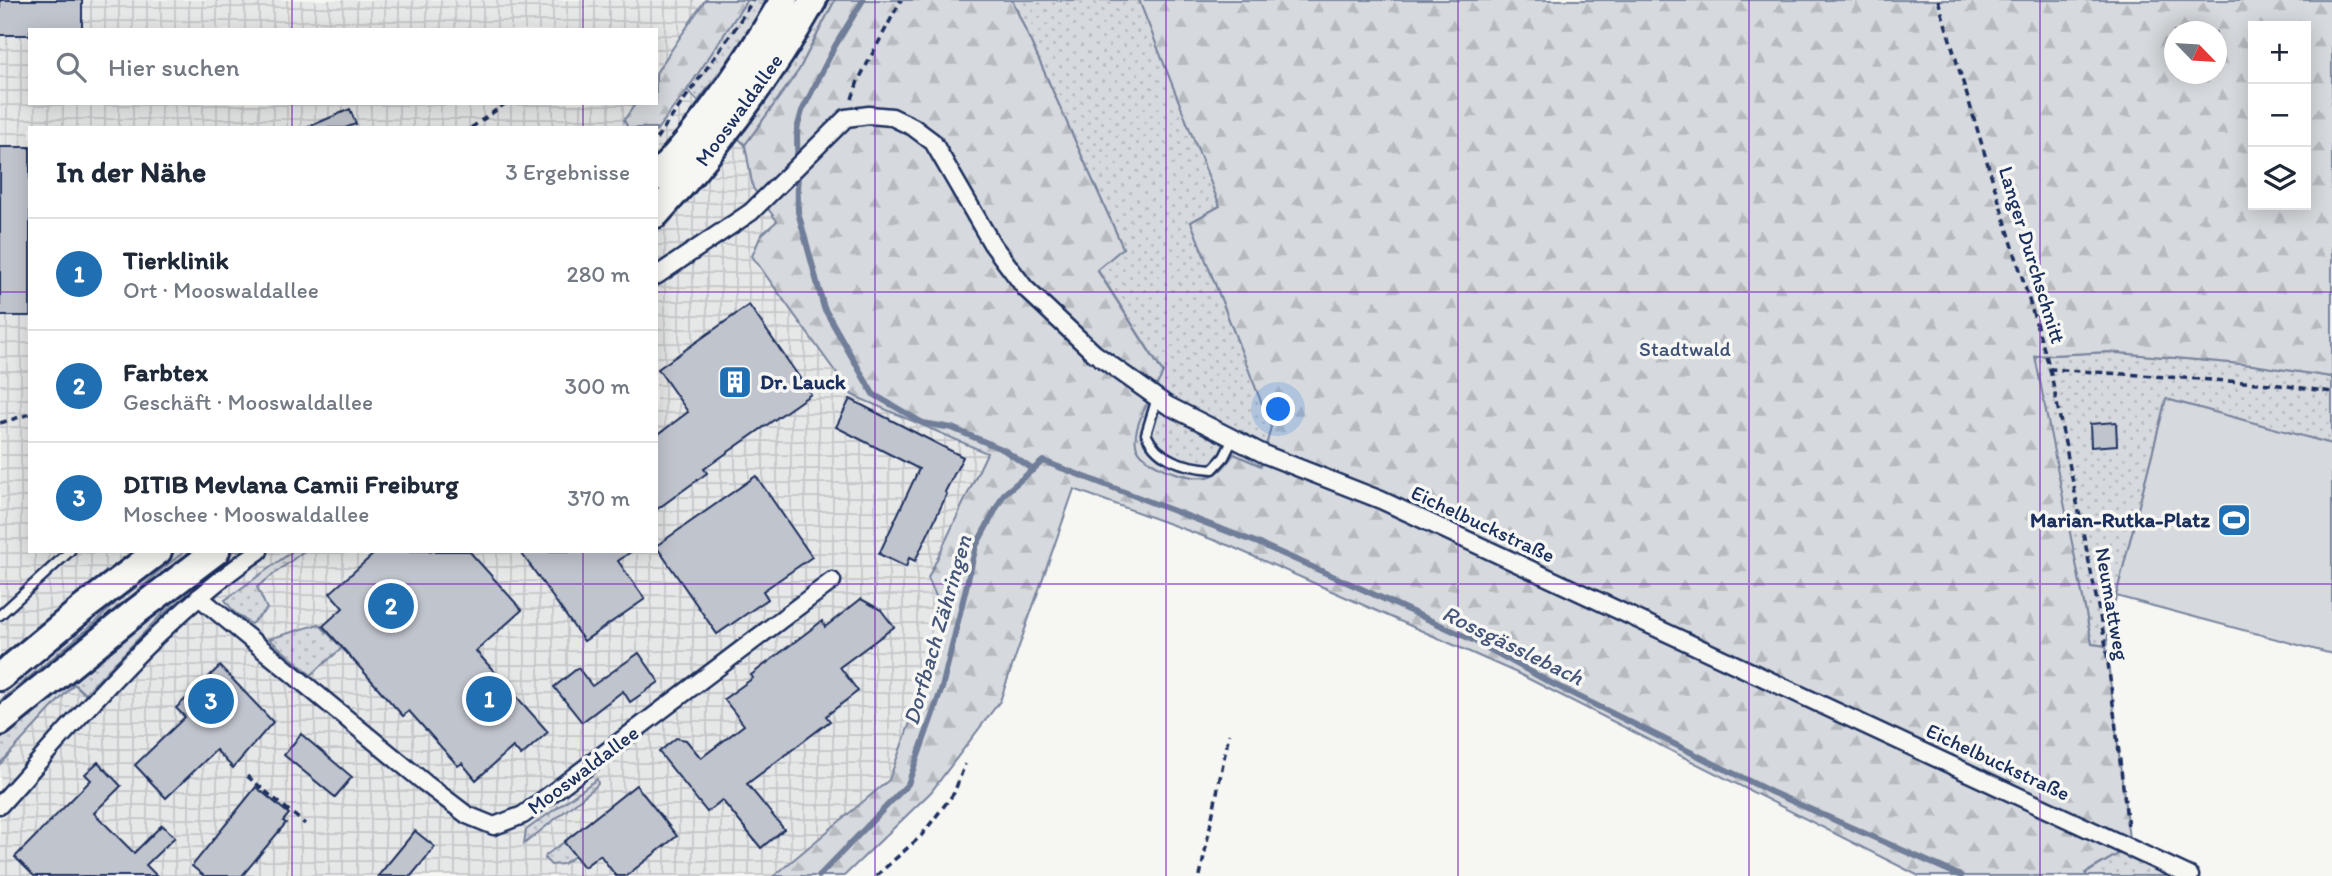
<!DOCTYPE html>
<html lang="de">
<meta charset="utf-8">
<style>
:root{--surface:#fff;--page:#f6f6f7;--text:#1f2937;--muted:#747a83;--line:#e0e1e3;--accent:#1f6fb2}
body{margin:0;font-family:Itim,sans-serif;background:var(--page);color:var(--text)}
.controls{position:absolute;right:21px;top:21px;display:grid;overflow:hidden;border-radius:0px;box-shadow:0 4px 18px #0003}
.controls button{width:63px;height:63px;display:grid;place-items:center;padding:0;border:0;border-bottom:2px solid var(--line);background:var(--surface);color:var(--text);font:35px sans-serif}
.compass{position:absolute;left:2164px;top:21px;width:63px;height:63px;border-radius:50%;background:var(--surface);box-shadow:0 4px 18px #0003;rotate:115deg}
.you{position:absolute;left:1279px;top:410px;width:24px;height:24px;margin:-18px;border:5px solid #fff;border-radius:50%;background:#1a73e8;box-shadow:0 0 0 10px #1a73e833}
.badge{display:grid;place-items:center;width:46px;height:46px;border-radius:50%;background:var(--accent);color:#fff;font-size:23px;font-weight:700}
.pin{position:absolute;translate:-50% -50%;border:4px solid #fff;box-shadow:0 2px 7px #0006}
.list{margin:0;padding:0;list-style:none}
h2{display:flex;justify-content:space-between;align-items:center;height:91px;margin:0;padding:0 28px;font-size:30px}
h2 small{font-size:23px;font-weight:400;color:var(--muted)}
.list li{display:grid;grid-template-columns:46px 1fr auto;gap:21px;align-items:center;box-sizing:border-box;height:112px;padding:0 28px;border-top:2px solid var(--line)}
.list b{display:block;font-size:26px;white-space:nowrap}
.list p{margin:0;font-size:23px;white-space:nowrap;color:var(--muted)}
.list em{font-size:23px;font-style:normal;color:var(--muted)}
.icon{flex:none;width:38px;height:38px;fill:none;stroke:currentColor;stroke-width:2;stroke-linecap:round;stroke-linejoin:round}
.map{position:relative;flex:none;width:2332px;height:876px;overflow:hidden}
.search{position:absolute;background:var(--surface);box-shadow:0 4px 18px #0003;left:28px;top:28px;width:630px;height:77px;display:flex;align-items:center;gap:18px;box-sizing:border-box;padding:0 24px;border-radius:0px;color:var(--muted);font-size:26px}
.panel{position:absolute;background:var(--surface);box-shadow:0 4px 18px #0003;left:28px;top:126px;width:630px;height:427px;border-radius:0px}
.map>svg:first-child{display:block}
</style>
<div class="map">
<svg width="2332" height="876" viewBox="0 0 2332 876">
<defs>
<pattern id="industrial-grid" width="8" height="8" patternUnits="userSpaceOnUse" patternTransform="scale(1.75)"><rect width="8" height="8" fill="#e6e7e7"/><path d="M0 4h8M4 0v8" fill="none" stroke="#c5c6c9"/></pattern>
<pattern id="green-dots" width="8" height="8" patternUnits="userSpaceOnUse" patternTransform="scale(1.75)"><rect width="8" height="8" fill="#d6d9dd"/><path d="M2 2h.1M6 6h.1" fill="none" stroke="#b7bbc0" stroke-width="1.8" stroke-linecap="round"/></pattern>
<pattern id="forest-firs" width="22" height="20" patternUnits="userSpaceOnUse" patternTransform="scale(1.75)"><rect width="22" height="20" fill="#d6d9dd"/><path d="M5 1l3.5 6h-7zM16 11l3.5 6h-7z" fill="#b7bbc0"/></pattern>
</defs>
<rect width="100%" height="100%" fill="#f6f6f2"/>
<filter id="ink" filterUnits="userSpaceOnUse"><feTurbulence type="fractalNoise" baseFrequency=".0143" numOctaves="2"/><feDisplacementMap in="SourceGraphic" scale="14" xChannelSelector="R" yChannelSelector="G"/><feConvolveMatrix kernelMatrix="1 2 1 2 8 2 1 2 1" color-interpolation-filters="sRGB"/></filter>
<g filter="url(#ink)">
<!-- industrial -->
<polygon fill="url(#industrial-grid)" points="0,0 705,0 656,73 656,30 30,30 30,103 636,103 625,120 628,128 30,128 30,551 656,551 656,131 687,90 745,145 753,188 777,221 761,235 851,395 987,453 928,577 947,621 889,780 774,876 0,876"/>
<!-- green -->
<g fill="url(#green-dots)" stroke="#78849e" stroke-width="2">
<polygon points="747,0 768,0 733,54 698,101 687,90"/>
<polygon points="820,0 835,0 799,70 745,145 734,134"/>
<path d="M1012,0h127l81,206 -29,16 80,205 -10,39 -27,-12c-7,9 -12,18 -23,22 -18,7 -72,-11 -76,-32 -3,-19 20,-54 28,-72l-66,-103 26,-21z"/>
<polygon points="2108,352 2253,365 2332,377 2332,444 2166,399 2116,596 2106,646 2092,644 2034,356"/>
<polygon points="175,551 185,551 157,573 113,614 0,708 0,701 97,621 131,587"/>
<polygon points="234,551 246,551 161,615 85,694 74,684 0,764 0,737 145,619"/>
<polygon points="293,551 304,551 257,587 267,609 251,624 234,612 225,600"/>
<polygon points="319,624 342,648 311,675 269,639"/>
<polygon points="597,779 598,784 594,788 524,844 526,830"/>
<polygon points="564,842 575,856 563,864 551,865 545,859 546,855"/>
<polygon points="2130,847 2190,876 2087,876 2085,874"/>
</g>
<!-- forest -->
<g fill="url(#forest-firs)" stroke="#78849e" stroke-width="2" fill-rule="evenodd">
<polygon points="705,0 747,0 687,90 656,131 656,128 628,128 624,120 636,103 656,103 656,73"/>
<path d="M835,0h177l111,248 -26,22 66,103c-8,17 -31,52 -27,71 3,21 57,39 75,32 11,-4 16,-13 23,-22l27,12 10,-39 -80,-205 29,-16 -81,-206h1193v377l-79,-12 -145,-13 -73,4 57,288 14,2 24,201 -45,26 2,3h-168l-402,-203 -287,-127 -156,-57 -74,212 -69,91 -87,84h-70l115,-96 58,-159 -19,-43 59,-125 -135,-58 -100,-139 9,-21 16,-14 -24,-33 -8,-43 54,-75zM2253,26h53v179h-53zM2174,32h42v42h-42z"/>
</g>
<!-- pitch -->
<polygon fill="#d6d9dd" stroke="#78849e" stroke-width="2" points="2166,399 2332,444 2332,654 2116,596"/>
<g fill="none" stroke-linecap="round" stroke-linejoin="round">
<!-- stream -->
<g stroke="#717e99" stroke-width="6">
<polyline points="863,0 835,46 802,111 797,129 798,212 824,308 873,394 923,423 952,428 1004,450 1033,470"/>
<polyline points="819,876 908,784 942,688 976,546 1004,494 1043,461 1258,543 1362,589 1473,640 1551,683 1771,792 1961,876"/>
</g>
</g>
<!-- building -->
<g fill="#c0c4cd" stroke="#1b2f5e" stroke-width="2">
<polygon points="0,0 82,0 82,30 30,30 30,35 0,35"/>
<polygon points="350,109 356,124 345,128 306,128"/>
<rect x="0" y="147" width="30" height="169"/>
<polygon points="749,305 811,394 704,469 707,473 656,510 656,436 688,412 658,369"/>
<polygon points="850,399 963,457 945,492 947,494 915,561 909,558 906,567 879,554 919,469 836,427"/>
<polygon points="2116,422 2117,445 2091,447 2090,424"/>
<polygon points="756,476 812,557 763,591 768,599 717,634 656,546"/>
<polygon points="377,551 469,551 522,610 476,651 548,732 521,756 513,747 476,780 462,763 458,766 409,711 403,716 323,626 343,608 330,593"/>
<polygon points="520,551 632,551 618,561 645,599 584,641"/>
<polygon points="861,599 881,610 894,627 840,667 858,691 826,716 830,721 747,784 784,829 761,848 722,800 707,812 659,752 676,738 686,740 701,758 744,725 724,699 753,678 751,675 822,621 825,627"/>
<polygon points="639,653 659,682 630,702 623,691 582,722 554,687 578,668 592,686"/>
<polygon points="220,666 273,722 233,768 216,750 166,798 135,765 185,717 176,708"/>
<polygon points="301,734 352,777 335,797 284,755"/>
<polygon points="98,762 121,786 94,813 134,853 162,825 175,837 146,865 157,876 34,876 15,857 91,780 85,774"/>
<polygon points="636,785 677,836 626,876 616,876 600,855 584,867 564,842"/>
<polygon points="256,787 289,814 283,821 286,823 242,876 204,876 192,866"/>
<polygon points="415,831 435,847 411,876 378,876"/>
</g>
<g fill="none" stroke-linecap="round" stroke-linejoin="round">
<!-- lane casing -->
<g stroke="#1b2f5e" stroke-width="13">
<g id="lane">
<path d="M1157,398l-11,36c12,27 40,33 67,35l11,-12 9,-18"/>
<polyline points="0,615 70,551"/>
</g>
</g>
<!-- street casing -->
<g stroke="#1b2f5e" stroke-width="21">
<g id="street">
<polyline points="656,276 751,212 846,118 869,115 892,117 913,127 933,142 992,244 1025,288 1094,353 1167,405 1266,455 1381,500 2190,876"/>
<polyline points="199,597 425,783 467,815 494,826 523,815 832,581"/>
<path d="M0,805c81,-90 159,-185 259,-254"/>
</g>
</g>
<!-- primary casing -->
<g stroke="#1b2f5e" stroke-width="32">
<g id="primary">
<path d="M656,177c50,-52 91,-115 128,-177"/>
<path d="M656,214c60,-66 113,-136 157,-214"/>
<polyline points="0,677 81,610 158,551"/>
<polyline points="0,722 138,610 216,551"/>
</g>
</g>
<!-- path -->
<g stroke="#1b2f5e" stroke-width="3.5" stroke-dasharray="7 5" stroke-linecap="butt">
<polyline points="1938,0 2050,369 2272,384 2332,392"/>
<polyline points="852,99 858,81 901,0"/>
<polyline points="471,128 506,103"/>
<polyline points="656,139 734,30 753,0"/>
<polyline points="2050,369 2106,646 2128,827"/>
<polyline points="0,423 30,414"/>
<polyline points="247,776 305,824"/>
<polyline points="876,876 921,836 954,793 965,764"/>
<polyline points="1200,876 1229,734"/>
</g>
<!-- lane -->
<use href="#lane" stroke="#f6f6f2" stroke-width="8"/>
<!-- street -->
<use href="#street" stroke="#f6f6f2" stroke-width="16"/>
<!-- primary -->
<use href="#primary" stroke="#f6f6f2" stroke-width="26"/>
</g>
</g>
<!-- grid -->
<path fill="none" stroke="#7b2cbf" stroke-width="2" stroke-opacity="0.55" d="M292,0v30M583,0v30M875,0v876M1166,0v876M1458,0v876M1749,0v876M2040,0v876M292,103v25M583,103v25M0,292h30M656,292h1676M292,551v325M583,551v325M0,584h2332"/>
<!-- icons -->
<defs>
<g id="building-square" transform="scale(1.75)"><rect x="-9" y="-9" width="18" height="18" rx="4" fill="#1f6fb2" stroke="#f6f6f2"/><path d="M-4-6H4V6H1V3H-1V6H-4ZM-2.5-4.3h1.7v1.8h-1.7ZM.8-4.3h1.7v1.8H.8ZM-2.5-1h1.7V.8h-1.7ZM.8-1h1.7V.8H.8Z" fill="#fff"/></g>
<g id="stadium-square" transform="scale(1.75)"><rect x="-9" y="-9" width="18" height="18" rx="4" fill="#1f6fb2" stroke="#f6f6f2"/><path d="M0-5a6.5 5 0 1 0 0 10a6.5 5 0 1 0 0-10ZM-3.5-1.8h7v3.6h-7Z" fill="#fff"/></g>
</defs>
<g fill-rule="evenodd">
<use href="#building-square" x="735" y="382"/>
<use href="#stadium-square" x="2234" y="520"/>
</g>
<g text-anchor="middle" stroke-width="7" stroke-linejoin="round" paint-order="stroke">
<!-- street labels -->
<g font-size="21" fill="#1b2f5e" stroke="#f6f6f2">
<text transform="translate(739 110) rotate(-54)" y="7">Mooswaldallee</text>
<text transform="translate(2032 255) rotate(73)" y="7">Langer Durchschnitt</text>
<text transform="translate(1483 524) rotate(25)" y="7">Eichelbuckstraße</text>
<text transform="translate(2112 604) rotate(80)" y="7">Neumattweg</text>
<text transform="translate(1998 762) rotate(25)" y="7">Eichelbuckstraße</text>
<text transform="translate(583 770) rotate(-37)" y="7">Mooswaldallee</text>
</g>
<!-- park labels -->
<g font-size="21" fill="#405177" stroke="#f6f6f2">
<text x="1685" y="356">Stadtwald</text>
</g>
<!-- poi labels -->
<g font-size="21" font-weight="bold" fill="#1b2f5e" stroke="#f6f6f2" text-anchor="start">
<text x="760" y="389">Dr. Lauck</text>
<text x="2210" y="527" text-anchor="end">Marian-Rutka-Platz</text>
</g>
<!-- water labels -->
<g font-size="23" font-style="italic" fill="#46567b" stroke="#f6f6f2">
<text transform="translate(937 630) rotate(-74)" y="8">Dorfbach Zähringen</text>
<text transform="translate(1513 645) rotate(26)" y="8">Rossgässlebach</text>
</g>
</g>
</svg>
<div class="controls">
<button>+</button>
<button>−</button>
<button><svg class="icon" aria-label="layers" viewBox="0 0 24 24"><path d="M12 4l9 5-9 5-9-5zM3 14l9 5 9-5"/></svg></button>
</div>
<svg class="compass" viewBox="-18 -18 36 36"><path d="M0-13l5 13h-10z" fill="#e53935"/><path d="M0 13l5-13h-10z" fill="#747a83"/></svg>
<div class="you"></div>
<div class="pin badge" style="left:489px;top:699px">1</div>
<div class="pin badge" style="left:391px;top:606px">2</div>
<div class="pin badge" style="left:211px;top:701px">3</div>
<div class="search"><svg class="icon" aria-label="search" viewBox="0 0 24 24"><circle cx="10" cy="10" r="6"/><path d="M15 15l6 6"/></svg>Hier suchen</div>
<section class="panel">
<h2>In der Nähe<small>3 Ergebnisse</small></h2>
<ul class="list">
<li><span class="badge">1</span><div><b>Tierklinik</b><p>Ort · Mooswaldallee</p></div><em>280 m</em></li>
<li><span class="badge">2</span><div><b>Farbtex</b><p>Geschäft · Mooswaldallee</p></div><em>300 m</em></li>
<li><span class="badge">3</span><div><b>DITIB Mevlana Camii Freiburg</b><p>Moschee · Mooswaldallee</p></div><em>370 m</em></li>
</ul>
</section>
</div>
